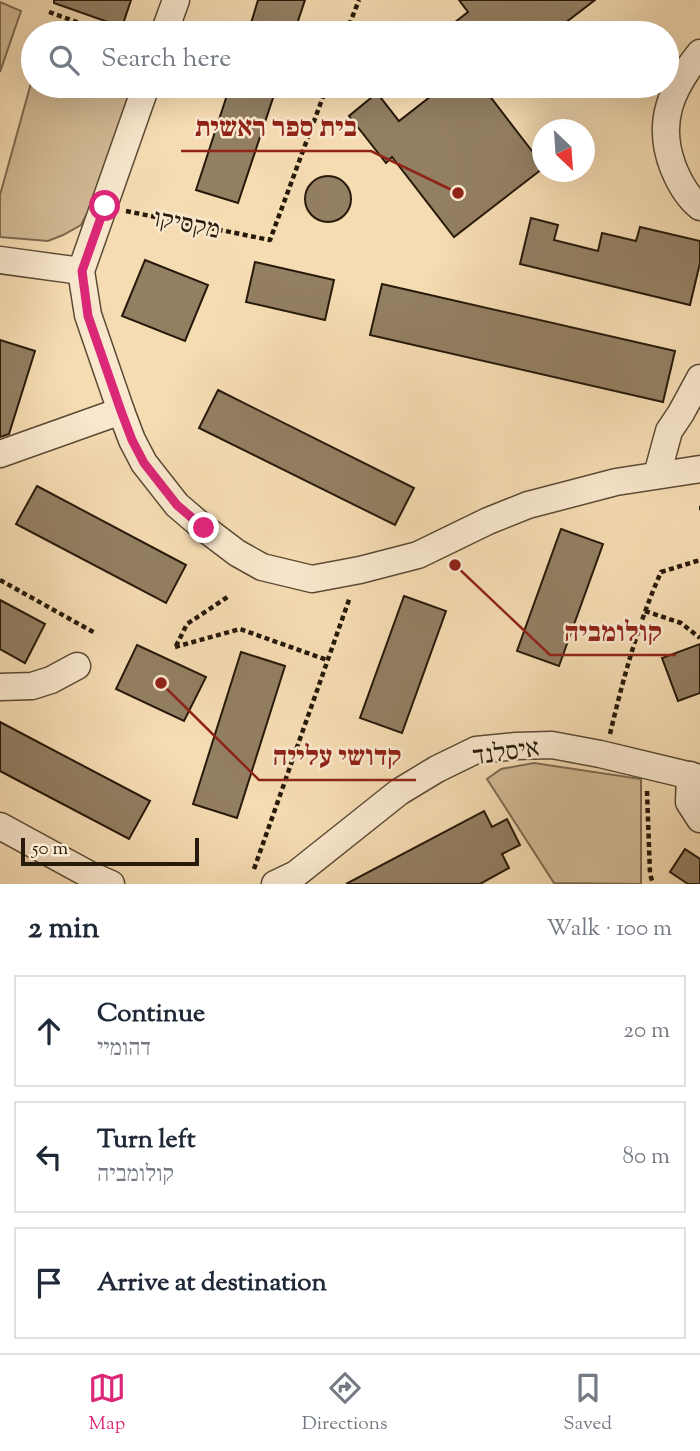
<!DOCTYPE html>
<meta charset="utf-8">
<style>
:root{--surface:#fff;--page:#f6f6f7;--text:#1f2937;--muted:#747a83;--line:#e0e1e3;--accent:#db2777}
body{margin:0;font-family:"Sorts Mill Goudy","Frank Ruhl Libre",serif;background:var(--page);color:var(--text)}
.compass{position:absolute;left:532px;top:119px;width:63px;height:63px;border-radius:50%;background:var(--surface);box-shadow:0 7px 28px #0002;rotate:155deg}
.scale{position:absolute;left:21px;bottom:18px;width:178px;box-sizing:border-box;padding-left:7px;border:4px solid #271a0a;border-top:0;font-size:19px;line-height:24px;white-space:nowrap;color:#271a0a;-webkit-text-stroke:5px #f9e8ce;paint-order:stroke}
.stop{position:absolute;width:21px;height:21px;margin:-16px;border:5px solid #db2777;border-radius:50%;background:#fff}
.stop.end{background:#db2777;border-color:#fff;box-shadow:0 2px 7px #0008}
.list{margin:0;padding:0;list-style:none}
h2{display:flex;justify-content:space-between;align-items:center;height:91px;margin:0;padding:0 28px;font-size:30px}
h2 small{font-size:23px;font-weight:400;color:var(--muted)}
.list li{display:grid;grid-template-columns:46px 1fr auto;gap:21px;align-items:center;box-sizing:border-box;height:112px;margin:0 14px 14px;padding:0 14px;border:2px solid var(--line);border-radius:0px}
.list b{display:block;font-size:26px;white-space:nowrap}
.list p{margin:0;font-size:23px;white-space:nowrap;color:var(--muted)}
.list em{font-size:23px;font-style:normal;color:var(--muted)}
.icon{flex:none;width:38px;height:38px;fill:none;stroke:currentColor;stroke-width:2;stroke-linecap:round;stroke-linejoin:round}
.map{position:relative;flex:none;width:700px;height:884px;overflow:hidden}
.search{position:absolute;background:var(--surface);box-shadow:0 7px 28px #0002;left:21px;right:21px;top:21px;height:77px;display:flex;align-items:center;gap:18px;box-sizing:border-box;padding:0 24px;border-radius:38px;color:var(--muted);font-size:26px}
.sheet{height:469px;background:var(--surface)}
nav{display:flex;justify-content:space-around;align-items:center;box-sizing:border-box;height:98px;border-top:2px solid var(--line);background:var(--surface);font-size:19px;color:var(--muted)}
nav a{display:grid;justify-items:center;gap:4px}
nav .on{color:var(--accent)}
.map>svg:first-child{display:block}
</style>
<div class="map">
<svg width="700" height="884" viewBox="0 0 700 884">
<rect width="100%" height="100%" fill="#f6dcb3"/>
<filter id="stains"><feTurbulence type="fractalNoise" baseFrequency=".00286" numOctaves="4"/><feColorMatrix values="0 0 0 0 .2 0 0 0 0 .09 0 0 0 0 .02 0 0 0 .5 -.17"/></filter>
<radialGradient id="worn" r=".72"><stop offset=".6" stop-color="#630" stop-opacity="0"/><stop offset="1" stop-color="#630" stop-opacity=".3"/></radialGradient>
<!-- green -->
<g fill="#d3bb96" stroke="#7d6a50" stroke-width="2">
<polygon points="0,2 21,11 0,72"/>
<polygon points="33,76 33,86 132,86 91,206 81,225 63,235 48,241 0,237 0,195"/>
<polygon points="534,763 641,779 641,884 554,883 487,779 501,769"/>
</g>
<!-- building -->
<g fill="#937f62" stroke="#271a0a" stroke-width="2">
<polygon points="54,0 131,0 122,27 54,3"/>
<polygon points="258,0 305,0 294,33 248,33"/>
<polygon points="459,0 595,0 552,33 441,33 468,12"/>
<polygon points="230,86 277,86 238,203 196,190"/>
<polygon points="444,86 482,86 542,164 542,169 454,237 392,157 386,163 349,116 377,93 399,121"/>
<circle cx="328" cy="199" r="23"/>
<polygon points="531,218 558,225 554,240 598,251 602,233 636,241 640,227 700,241 700,263 690,305 520,264"/>
<polygon points="145,260 208,285 185,341 122,316"/>
<polygon points="255,262 334,280 325,320 246,302"/>
<polygon points="382,284 675,351 663,402 370,335"/>
<polygon points="0,340 35,351 9,434 0,437"/>
<polygon points="218,390 414,488 395,525 199,428"/>
<polygon points="37,486 186,565 166,603 16,524"/>
<polygon points="561,529 603,544 559,666 517,651"/>
<polygon points="404,596 446,611 402,733 360,718"/>
<polygon points="0,600 45,624 25,663 0,649"/>
<polygon points="700,644 700,693 678,701 662,658"/>
<polygon points="137,645 206,677 184,721 116,689"/>
<polygon points="241,652 285,666 237,818 193,804"/>
<polygon points="0,722 150,801 129,839 0,771"/>
<polygon points="484,811 492,827 507,819 520,845 502,854 509,868 480,884 346,884"/>
<polygon points="685,849 700,859 700,884 688,884 670,872"/>
</g>
<g fill="none" stroke-linecap="round" stroke-linejoin="round">
<!-- minor casing -->
<g stroke="#5b4a34" stroke-width="29">
<g id="minor">
<polyline points="164,33 176,0"/>
<path d="M700,53c-29,36 -44,69 -27,114 6,15 14,30 27,40"/>
<polyline points="146,86 81,271 88,315 121,411 132,440 144,463 177,505 204,528 237,553 262,567 312,579 360,570 418,555 488,521 528,505 616,482 700,469"/>
<polyline points="0,260 81,271"/>
<polyline points="0,454 121,411"/>
<polyline points="657,475 669,431 681,413 700,378"/>
<polyline points="0,687 32,686 51,680 77,666"/>
<polyline points="690,775 689,802 700,819"/>
<polyline points="0,826 88,874 111,884"/>
<polyline points="275,884 296,874 399,792 437,769 476,750 516,746 552,745 600,754 700,778"/>
</g>
</g>
<!-- path -->
<g stroke="#271a0a" stroke-width="4.5" stroke-dasharray="5 3.5" stroke-linecap="butt">
<polyline points="49,12 107,33"/>
<polyline points="346,33 359,0"/>
<polyline points="126,211 270,240 327,86"/>
<polyline points="699,508 700,508"/>
<polyline points="0,580 95,633"/>
<polyline points="645,611 681,623 700,638"/>
<polyline points="176,646 187,624 229,596"/>
<polyline points="175,647 240,629 327,660"/>
<path d="M610,734c13,-55 28,-110 51,-162l39,-12"/>
<polyline points="647,791 650,874 653,884"/>
<polyline points="254,869 350,597"/>
</g>
<!-- minor -->
<use href="#minor" stroke="#f9e8ce" stroke-width="26"/>
</g>
<g fill="none" stroke-linecap="round" stroke-linejoin="round">
<!-- route -->
<polyline stroke="#db2777" stroke-width="9" points="105,206 82,271 88,316 121,411 132,440 144,463 177,505 204,528"/>
</g>
<g text-anchor="middle" stroke-width="5" stroke-linejoin="round" paint-order="stroke">
<!-- street labels -->
<g font-size="26" fill="#271a0a" stroke="#f9e8ce">
<text transform="translate(187 223) rotate(11)" y="9">מקסיקו</text>
<text transform="translate(506 751) rotate(-8)" y="9">איסלנד</text>
</g>
</g>
<!-- callouts -->
<path fill="none" stroke="#8f2418" stroke-width="2.5" d="M458 193L371 151H181M455 565L550 655H676M161 683L259 780H416"/>
<g fill="#8f2418" stroke="#f9e8ce" stroke-width="2.5">
<circle cx="458" cy="193" r="7"/>
<circle cx="455" cy="565" r="7"/>
<circle cx="161" cy="683" r="7"/>
</g>
<g font-size="28" text-anchor="middle" font-weight="bold" fill="#8f2418" stroke="#f9e8ce" stroke-width="5" stroke-linejoin="round" paint-order="stroke">
<text x="276" y="136">בית ספר ראשית</text>
<text x="613" y="641">קולומביה</text>
<text x="337" y="765">קדושי עלייה</text>
</g>
<rect width="100%" height="100%" filter="url(#stains)"/>
<rect width="100%" height="100%" fill="url(#worn)"/>
</svg>
<svg class="compass" viewBox="-18 -18 36 36"><path d="M0-13l5 13h-10z" fill="#e53935"/><path d="M0 13l5-13h-10z" fill="#747a83"/></svg>
<div class="scale">50 m</div>
<div class="stop" style="left:105px;top:206px"></div>
<div class="stop end" style="left:204px;top:528px"></div>
<div class="search"><svg class="icon" aria-label="search" viewBox="0 0 24 24"><circle cx="10" cy="10" r="6"/><path d="M15 15l6 6"/></svg>Search here</div>
</div>
<section class="sheet">
<h2>2 min<small>Walk · 100 m</small></h2>
<ul class="list">
<li><svg class="icon" aria-label="ahead" viewBox="0 0 24 24"><path d="M12 20V5M6 11l6-6 6 6"/></svg><div><b>Continue</b><p>דהומיי</p></div><em>20 m</em></li>
<li><svg class="icon" aria-label="left" viewBox="0 0 24 24"><path d="M17 20v-9H6M10 6l-5 5 5 5"/></svg><div><b>Turn left</b><p>קולומביה</p></div><em>80 m</em></li>
<li><svg class="icon" aria-label="arrive" viewBox="0 0 24 24"><path d="M6 21V4h12l-3 4 3 4H6"/></svg><div><b>Arrive at destination</b></div></li>
</ul>
</section>
<nav>
<a class="on"><svg class="icon" aria-label="map" viewBox="0 0 24 24"><path d="M3 6l6-2 6 2 6-2v14l-6 2-6-2-6 2zM9 4v14M15 6v14"/></svg>Map</a>
<a><svg class="icon" aria-label="directions" viewBox="0 0 24 24"><path d="M12 3l9 9-9 9-9-9zM9 14v-3h6M13 9l2 2-2 2"/></svg>Directions</a>
<a><svg class="icon" aria-label="saved" viewBox="0 0 24 24"><path d="M7 4h10v16l-5-4-5 4z"/></svg>Saved</a>
</nav>
